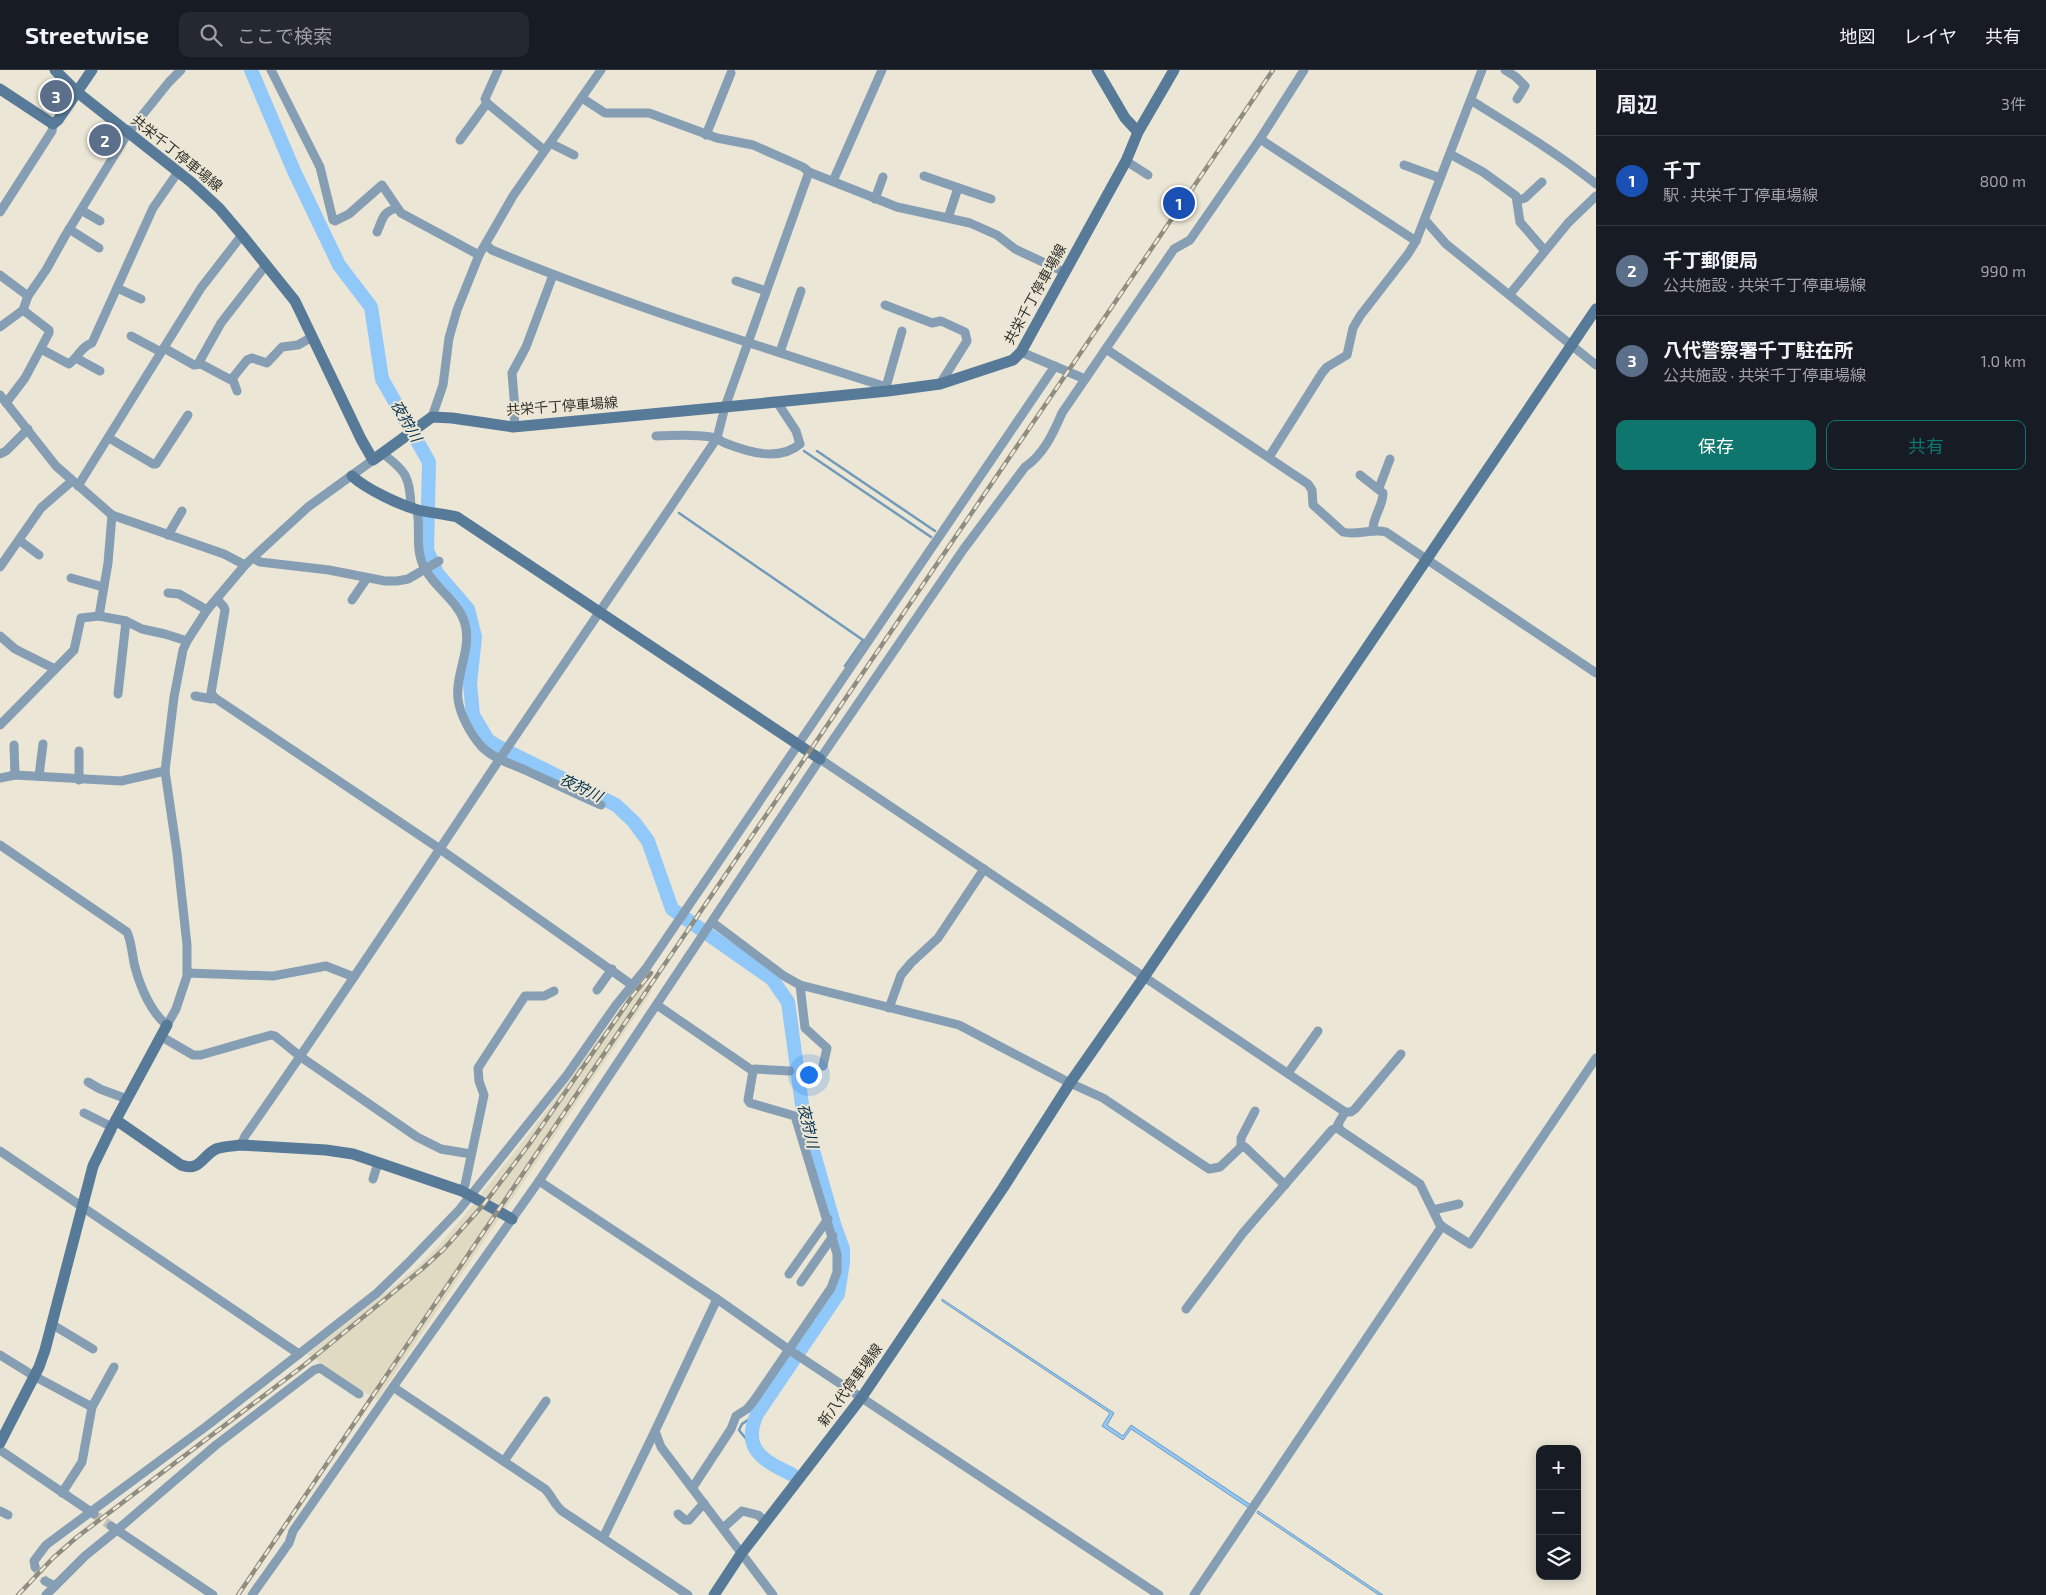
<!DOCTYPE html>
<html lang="ja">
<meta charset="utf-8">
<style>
:root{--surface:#171b24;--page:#242831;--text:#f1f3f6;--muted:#9ea1a6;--line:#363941;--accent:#0f766e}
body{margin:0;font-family:"Exo 2","Noto Sans JP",sans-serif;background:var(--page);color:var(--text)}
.controls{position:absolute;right:15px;bottom:15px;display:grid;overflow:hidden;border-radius:10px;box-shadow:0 2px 12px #0003}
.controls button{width:45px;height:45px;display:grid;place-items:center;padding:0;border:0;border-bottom:1px solid var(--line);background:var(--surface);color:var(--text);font:25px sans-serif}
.you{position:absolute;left:808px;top:1004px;width:18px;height:18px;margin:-12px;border:4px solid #fff;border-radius:50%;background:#1a73e8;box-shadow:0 0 0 8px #1a73e833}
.badge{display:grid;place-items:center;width:32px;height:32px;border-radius:50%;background:var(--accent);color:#fff;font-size:16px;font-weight:700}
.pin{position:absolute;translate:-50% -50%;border:2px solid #fff;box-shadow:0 1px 5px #0006}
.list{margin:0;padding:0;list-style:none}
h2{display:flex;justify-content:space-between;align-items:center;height:65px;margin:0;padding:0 20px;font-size:21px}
h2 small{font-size:16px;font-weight:400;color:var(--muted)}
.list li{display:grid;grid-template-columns:32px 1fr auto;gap:15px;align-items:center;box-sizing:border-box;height:90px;padding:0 20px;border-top:1px solid var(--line)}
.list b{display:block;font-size:19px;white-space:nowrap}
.list p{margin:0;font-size:16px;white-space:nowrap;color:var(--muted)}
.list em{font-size:16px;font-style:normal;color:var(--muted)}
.actions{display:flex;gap:10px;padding:15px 20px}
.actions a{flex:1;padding:11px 0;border:1px solid var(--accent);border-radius:10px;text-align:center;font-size:18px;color:var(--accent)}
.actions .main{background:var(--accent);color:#fff}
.icon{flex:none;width:28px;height:28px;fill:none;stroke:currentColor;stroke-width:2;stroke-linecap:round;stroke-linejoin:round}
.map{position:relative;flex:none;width:1596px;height:1525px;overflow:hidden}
header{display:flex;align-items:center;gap:30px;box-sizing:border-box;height:70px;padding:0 25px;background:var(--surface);border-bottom:1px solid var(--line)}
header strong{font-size:24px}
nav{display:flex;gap:28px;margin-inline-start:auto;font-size:18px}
.search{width:350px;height:45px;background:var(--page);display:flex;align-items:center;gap:12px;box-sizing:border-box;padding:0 18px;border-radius:10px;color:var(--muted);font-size:19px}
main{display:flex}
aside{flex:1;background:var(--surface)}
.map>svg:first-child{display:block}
</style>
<header>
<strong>Streetwise</strong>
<div class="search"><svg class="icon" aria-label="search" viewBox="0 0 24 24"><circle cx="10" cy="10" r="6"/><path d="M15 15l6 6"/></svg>ここで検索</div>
<nav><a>地図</a><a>レイヤ</a><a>共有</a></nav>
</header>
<main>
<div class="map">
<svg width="1596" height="1525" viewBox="0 0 1596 1525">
<rect width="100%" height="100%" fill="#ebe6d5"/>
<!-- built -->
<polygon fill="#e0dac2" points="640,912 652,921 377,1330 307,1284 388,1221 419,1195 439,1175 465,1145 535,1056"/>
<!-- water -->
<g fill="#8fc8f9" stroke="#729aba">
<polygon points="942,1229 1114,1343 1107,1355 1123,1366 1131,1355 1251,1435 1249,1438 1131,1359 1123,1370 1102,1356 1110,1343 942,1231"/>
<polygon points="1258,1441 1383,1525 1379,1525 1257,1443"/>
</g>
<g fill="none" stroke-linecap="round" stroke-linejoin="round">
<!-- stream -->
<g stroke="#729aba" stroke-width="2.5">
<polyline points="804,381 931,467"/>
<polyline points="817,381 935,461"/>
<polyline points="679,443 863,570 845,596"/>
<polyline points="755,1380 739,1360 742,1354 757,1344"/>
</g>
<!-- river -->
<path stroke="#8fc8f9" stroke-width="14" d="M251,0l43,101 45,94 32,42 11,72 47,83 -2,88 10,23 31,36 7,28 -5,47 3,31 15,25 9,6 119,59 18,17 14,19 24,68 100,70 16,23 16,117 30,105 9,25v13l-5,32 -81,120c-16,36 7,47 36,61"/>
<!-- street-tunnel -->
<g stroke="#c6c1b2" stroke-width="9" stroke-dasharray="9 4.5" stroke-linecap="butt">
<polyline points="94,1444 111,1456"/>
<polyline points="35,1497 45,1511"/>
</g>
<!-- street -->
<g stroke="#869eb3" stroke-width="9">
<polyline points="271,0 320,97 333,150 335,151 349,144 382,115 401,143 479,185"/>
<polyline points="498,0 485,29 487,33 544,80"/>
<polyline points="1505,0 1516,7 1525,16 1517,29"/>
<polyline points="582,28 605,43 649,43 717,68 753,75 803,97 809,102 897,137 970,153 997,165 1015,179 1064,202"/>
<path d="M1472,31c42,26 85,52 124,83"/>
<polyline points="706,65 731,3"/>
<polyline points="1260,69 1416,171"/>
<polyline points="460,70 487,33"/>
<polyline points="550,73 574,85"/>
<polyline points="1450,84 1483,102 1516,126 1520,152 1545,181"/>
<polyline points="1126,91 1148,105"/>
<polyline points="1404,95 1440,108"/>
<polyline points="924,106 991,129"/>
<polyline points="833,111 882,0"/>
<polyline points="875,129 883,107"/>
<polyline points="1518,130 1525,128 1542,112"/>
<polyline points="81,140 100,151"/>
<polyline points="0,142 52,61 53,54"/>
<polyline points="948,148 958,118"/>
<polyline points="1425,150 1446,174 1596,295"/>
<polyline points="69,159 99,178"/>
<path d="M377,162c6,-13 5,-20 20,-24"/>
<path d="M486,175l6,5c128,53 261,94 394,137l2,4"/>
<polyline points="0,205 28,226"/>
<polyline points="736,211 766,221"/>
<polyline points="117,218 141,229"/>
<polyline points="1510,224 1568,153 1596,126"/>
<polyline points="885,235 932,253 941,251 965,262 967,271 940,314"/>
<polyline points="0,257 23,240 28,226 46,200 65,166 128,63 169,12 181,0"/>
<polyline points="131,266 161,282"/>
<polyline points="164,278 194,295 201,294 231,310 247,290 252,288 267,293 282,277 298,275 312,267"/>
<path d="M41,279l28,15c9,-7 13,-18 23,-21l61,-135 25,-36"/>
<path d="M1106,279l202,135 4,6 1,15 30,27c14,4 29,-4 43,0l210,141"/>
<polyline points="780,282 801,221"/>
<polyline points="1021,282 1085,309"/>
<polyline points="76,288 100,301"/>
<polyline points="198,294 221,253 266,195"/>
<polyline points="233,310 237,321"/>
<polyline points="886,317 902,261"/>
<polyline points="0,325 56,396 112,445 224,484 245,495"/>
<polyline points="6,333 25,308 49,263 49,260 23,240"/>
<polyline points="432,347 443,315 449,268 457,240 479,185 513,126 601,0"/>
<polyline points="514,357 515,340 512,303 526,277 553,205"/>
<path d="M656,366c18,-1 37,-2 55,1 6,0 9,4 14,6 23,9 54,19 75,1l-4,-13 -19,-29"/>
<polyline points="109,368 153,394 156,394 188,345"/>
<path d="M382,383c24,18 28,24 29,54"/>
<polyline points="0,384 6,381 28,359"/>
<polyline points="1269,387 1322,303 1327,297 1347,285 1353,258 1360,246 1408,184 1416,171 1482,0"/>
<path d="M1360,405l23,18c0,14 -11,24 -10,38"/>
<polyline points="78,416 201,218 242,165"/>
<polyline points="1379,418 1390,389"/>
<path d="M417,440c4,20 -3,39 8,59 11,20 34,33 40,55 7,25 -10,50 -7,75 2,16 13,36 24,48 11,11 29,17 43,23 26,12 51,24 76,35"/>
<polyline points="168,465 182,441"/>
<polyline points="19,470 39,485"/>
<polyline points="253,488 260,492 329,500 385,511 397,511 408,509 439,491"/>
<polyline points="0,497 41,438 72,411"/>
<polyline points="71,508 103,517"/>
<polyline points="168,523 179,524 207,540"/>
<polyline points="217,529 224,537 225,540 211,623 215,628 440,779 632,915"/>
<polyline points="352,530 367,508"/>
<polyline points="99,546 126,551 142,559 165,564 187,571"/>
<polyline points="0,566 15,579 55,599"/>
<polyline points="118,624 126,551"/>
<polyline points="195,626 212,629 215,628"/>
<polyline points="0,655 74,580 81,548 99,546 108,493 112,445"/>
<polyline points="14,675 15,705"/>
<polyline points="820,689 1345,1042 1338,1054 1340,1060 1420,1114 1440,1155 1470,1174 1596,988"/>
<polyline points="39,706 43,674"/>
<polyline points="0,708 15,705 121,711 165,701"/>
<polyline points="79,710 79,681"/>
<path d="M0,775l127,87c5,11 5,24 8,35 5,19 16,46 32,58l9,-16 11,-33v-31l-10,-92 -12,-82 9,-74 9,-47 4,-9 20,-31 38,-45 63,-58 65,-47"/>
<polyline points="712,852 784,906 800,915 959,955 1070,1013 1103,1028 1209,1099 1220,1097 1241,1077 1245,1077 1285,1115"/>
<polyline points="187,903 273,906 326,896 354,907"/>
<polyline points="800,915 805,958 827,978 823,996"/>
<polyline points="597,920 612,899"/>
<polyline points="657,935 753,1001 748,1030 750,1033 795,1046 837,1184 837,1202 831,1218 753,1332 747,1339 736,1346 731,1359 693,1417"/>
<polyline points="889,938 901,905 911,893 938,868 984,799"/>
<polyline points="162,967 193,985 201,985 271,965 275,966 301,987 417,1067 441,1079 471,1084"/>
<polyline points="753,1001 755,999 790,1001"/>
<polyline points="1288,1003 1318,961"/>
<polyline points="88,1012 100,1019 127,1029"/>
<polyline points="1345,1042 1351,1042 1355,1039 1401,984"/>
<polyline points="84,1043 112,1057"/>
<path d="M241,1075l4,-9c87,-124 170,-250 254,-376 72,-107 146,-214 218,-322l8,-31 84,-235"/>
<polyline points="1241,1077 1241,1068 1255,1041"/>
<polyline points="0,1081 299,1284"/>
<polyline points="373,1109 378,1093"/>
<polyline points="539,1111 717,1229 788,1279 1159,1525"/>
<polyline points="462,1121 465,1115 484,1025 479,1011 478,998 525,926 544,926 554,921"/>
<polyline points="1433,1140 1459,1134"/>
<polyline points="789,1204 828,1149"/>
<polyline points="801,1212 833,1166"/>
<polyline points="717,1229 655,1361 661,1377 773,1525"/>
<polyline points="1186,1239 1243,1163 1332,1060 1338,1057"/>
<polyline points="53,1255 93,1279"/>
<polyline points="0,1285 34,1306 92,1337"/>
<path d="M393,1317l152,102c7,7 9,15 17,22l126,84"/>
<polyline points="0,1380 94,1444"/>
<polyline points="504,1391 546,1331"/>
<polyline points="62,1423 82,1392 92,1337 114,1297"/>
<polyline points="0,1441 8,1445"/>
<polyline points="678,1444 685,1450 689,1450 704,1433"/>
<polyline points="111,1456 213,1525"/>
<polyline points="723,1458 742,1441 758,1445 766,1452"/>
<polyline points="603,1468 655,1361"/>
<polyline points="35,1497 34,1491 46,1475 208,1355 299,1284 377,1223 408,1193 459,1140 567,1005 616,935 647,897 1055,296"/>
<polyline points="45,1511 55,1516"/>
<polyline points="46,1525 85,1486 117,1460 216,1375 314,1300 320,1298 359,1324"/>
<path d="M252,1525l37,-52 4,-12 100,-144 146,-206 281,-422 143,-209 62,-83c18,-12 28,-33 37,-54l112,-164 16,-9 70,-101 44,-69"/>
<polyline points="1194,1525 1442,1156"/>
</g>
<!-- secondary -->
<g stroke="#577a99" stroke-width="11">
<polyline points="55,0 77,22 191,112 219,138 242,165 295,231 361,369 373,390 432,347 452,348 513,357 725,337 888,321 940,314 1013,290 1021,282 1126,91 1138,62 1174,0"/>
<polyline points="1097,0 1125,48 1138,62"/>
<polyline points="0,19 53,54 58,50 92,0"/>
<path d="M352,406c14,13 48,29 66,34 13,3 27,4 39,7l363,242"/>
<path d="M116,1050l65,45c19,7 21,-9 35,-16 8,-3 17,-3 25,-4l85,5 27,4 109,37 50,28"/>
<polyline points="0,1373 39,1297 45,1280 93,1096 112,1057 167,955"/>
<polyline points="714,1525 741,1484 862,1327 1003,1118 1070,1013 1144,907 1596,239"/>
</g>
<!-- rail casing -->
<g stroke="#8f8c80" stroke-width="4.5">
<g id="rail">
<polyline points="18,1525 53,1488 77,1467 303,1296 422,1199 444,1179 484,1134 530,1073 633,925 651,903"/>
<polyline points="238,1525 656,907 1273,0"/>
</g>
</g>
<!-- rail -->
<use href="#rail" stroke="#ebe6d5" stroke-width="2.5" stroke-dasharray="8" stroke-linecap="butt"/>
</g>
<g text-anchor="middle" stroke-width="4" stroke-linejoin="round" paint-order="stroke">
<!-- street labels -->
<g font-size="14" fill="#302f28" stroke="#ebe6d5">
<text transform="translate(177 83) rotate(39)" y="5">共栄千丁停車場線</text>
<text transform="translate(1035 224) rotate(-61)" y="5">共栄千丁停車場線</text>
<text transform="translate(562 336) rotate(-4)" y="5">共栄千丁停車場線</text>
<text transform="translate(850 1315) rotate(-54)" y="5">新八代停車場線</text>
</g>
<!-- water labels -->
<g font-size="15" font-style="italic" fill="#002e4d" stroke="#ebe6d5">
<text transform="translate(406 351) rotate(60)" y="5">夜狩川</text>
<text transform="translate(581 718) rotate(26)" y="5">夜狩川</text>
<text transform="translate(808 1056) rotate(77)" y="5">夜狩川</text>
</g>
</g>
</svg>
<div class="controls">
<button>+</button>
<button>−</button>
<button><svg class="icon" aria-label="layers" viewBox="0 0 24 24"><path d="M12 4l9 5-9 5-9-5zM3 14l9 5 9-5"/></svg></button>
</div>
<div class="you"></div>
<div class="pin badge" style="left:1179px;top:133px;background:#1a4fb4">1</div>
<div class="pin badge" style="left:105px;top:70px;background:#5c6f8a">2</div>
<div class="pin badge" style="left:56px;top:26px;background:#5c6f8a">3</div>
</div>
<aside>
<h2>周辺<small>3件</small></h2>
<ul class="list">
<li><span class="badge" style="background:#1a4fb4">1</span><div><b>千丁</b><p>駅 · 共栄千丁停車場線</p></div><em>800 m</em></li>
<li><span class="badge" style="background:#5c6f8a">2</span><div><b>千丁郵便局</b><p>公共施設 · 共栄千丁停車場線</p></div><em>990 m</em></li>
<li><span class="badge" style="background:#5c6f8a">3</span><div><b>八代警察署千丁駐在所</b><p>公共施設 · 共栄千丁停車場線</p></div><em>1.0 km</em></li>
</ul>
<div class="actions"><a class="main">保存</a><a>共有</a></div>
</aside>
</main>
